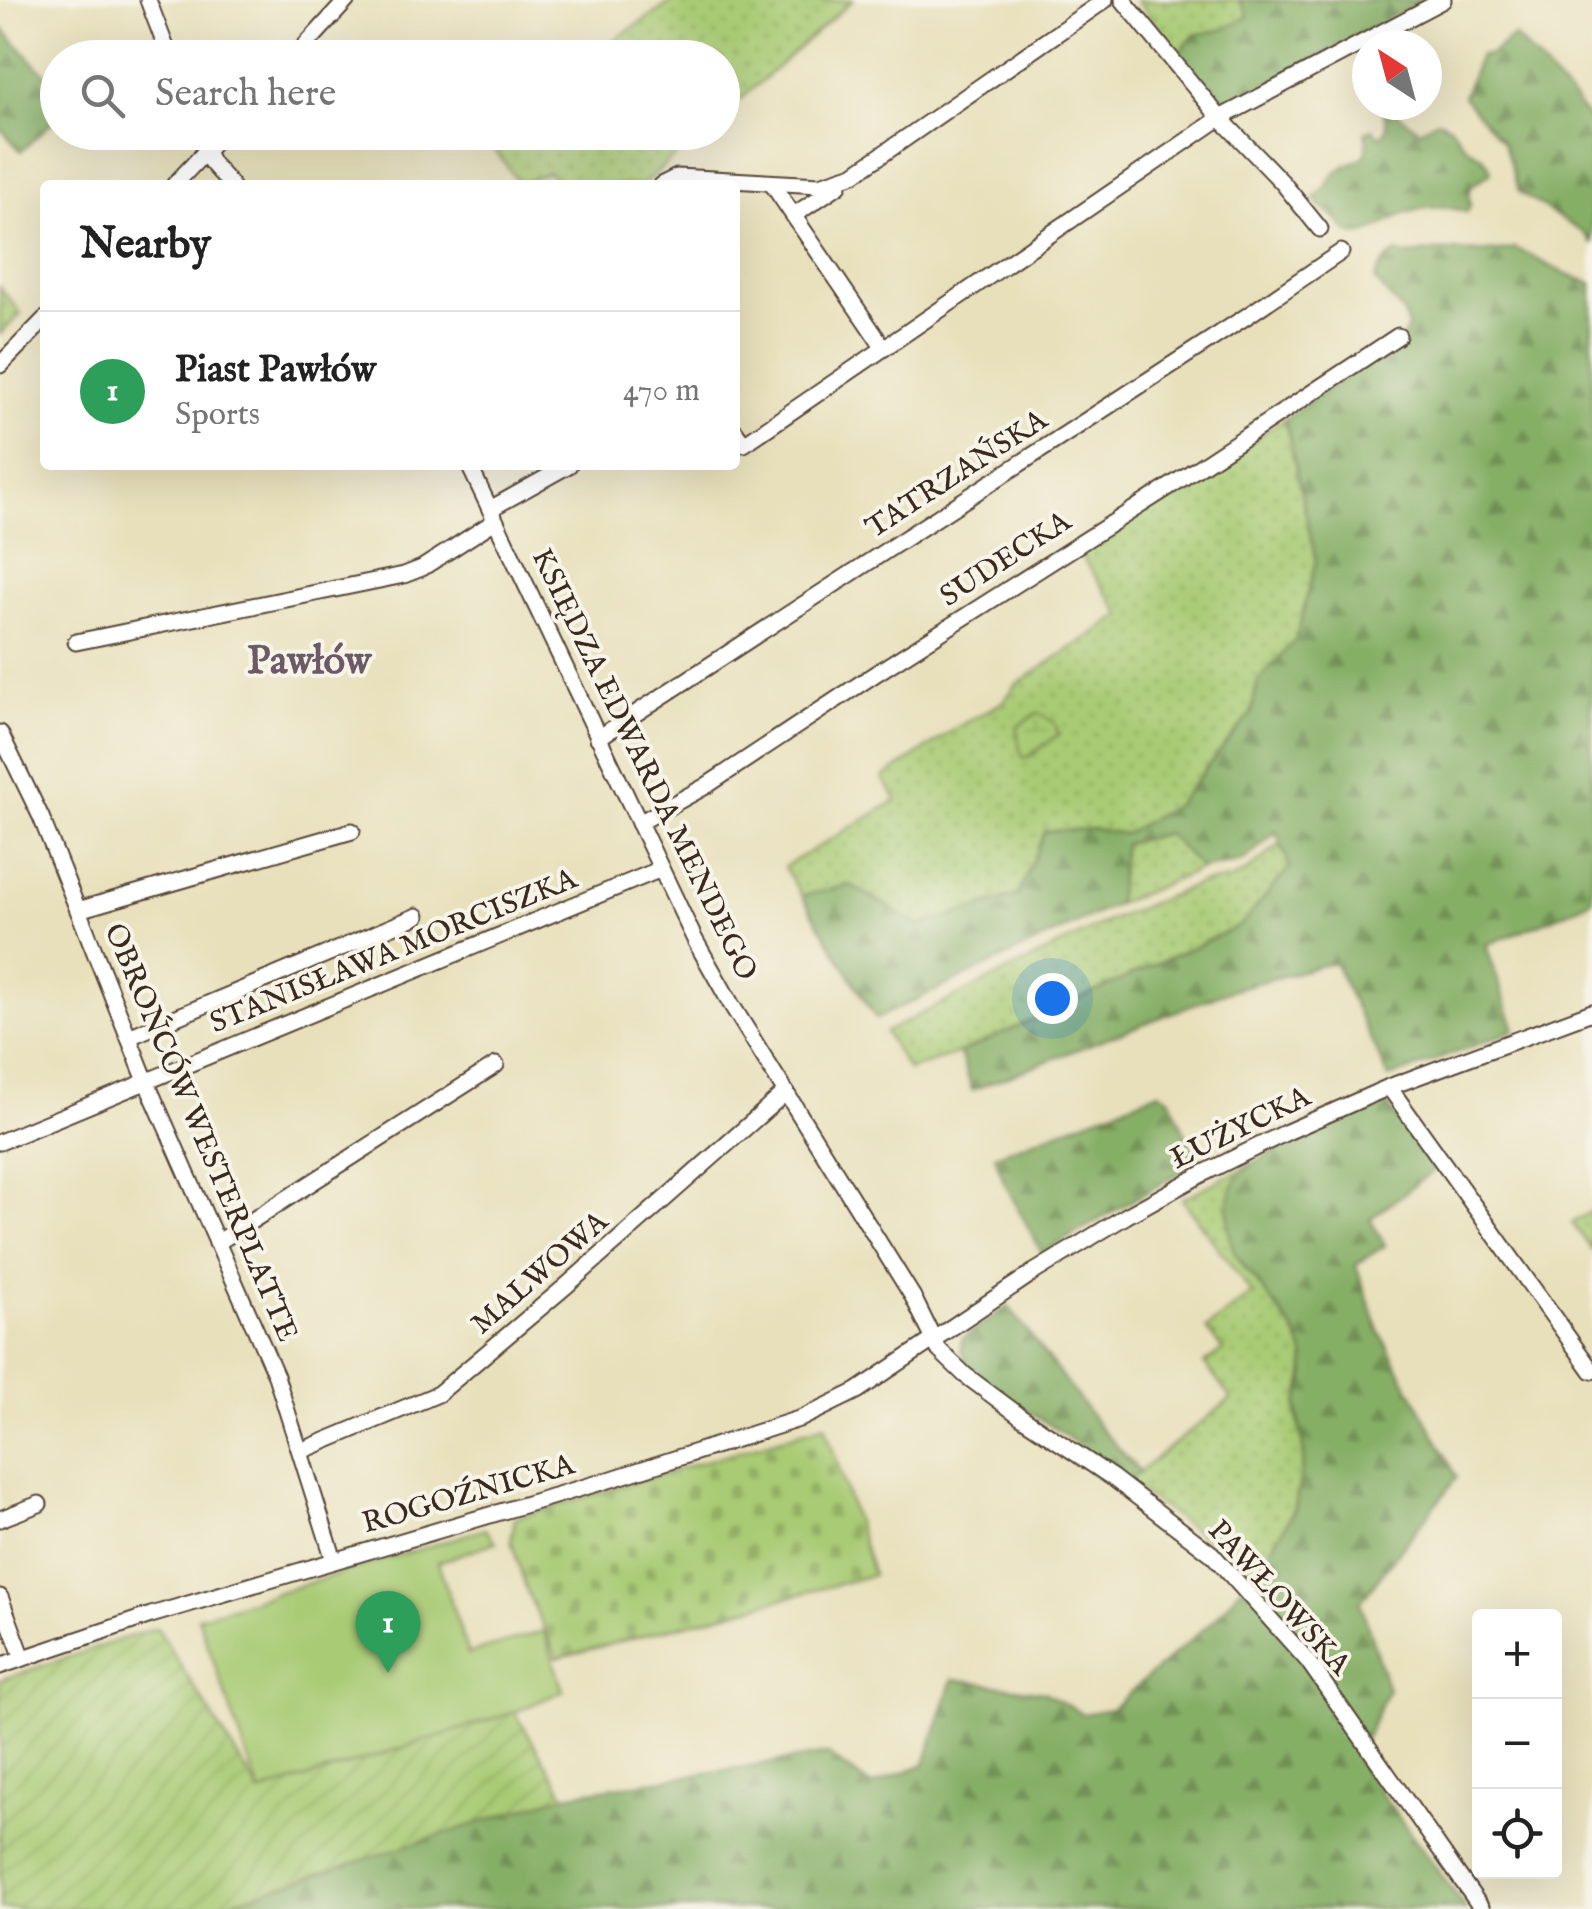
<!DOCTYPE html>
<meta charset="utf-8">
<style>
:root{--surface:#fff;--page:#f2f2f2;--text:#222;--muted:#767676;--line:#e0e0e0;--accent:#c8321e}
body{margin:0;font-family:"IM FELL English",serif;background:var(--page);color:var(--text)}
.controls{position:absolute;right:30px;bottom:30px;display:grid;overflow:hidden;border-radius:10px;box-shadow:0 10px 40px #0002}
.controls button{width:90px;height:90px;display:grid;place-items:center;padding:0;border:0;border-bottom:2px solid var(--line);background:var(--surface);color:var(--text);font:50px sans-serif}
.compass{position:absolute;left:1352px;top:30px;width:90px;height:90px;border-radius:50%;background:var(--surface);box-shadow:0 10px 40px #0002;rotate:324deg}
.you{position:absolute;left:1052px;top:998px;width:35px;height:35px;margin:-25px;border:8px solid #fff;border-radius:50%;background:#1a73e8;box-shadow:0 0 0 15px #1a73e833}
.badge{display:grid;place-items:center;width:65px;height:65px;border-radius:50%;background:var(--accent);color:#fff;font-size:32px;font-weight:700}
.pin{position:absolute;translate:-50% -82px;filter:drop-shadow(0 2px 5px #0008)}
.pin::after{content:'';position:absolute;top:52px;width:35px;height:30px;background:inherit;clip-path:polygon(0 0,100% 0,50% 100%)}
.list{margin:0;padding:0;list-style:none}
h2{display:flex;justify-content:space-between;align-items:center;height:130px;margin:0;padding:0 40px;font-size:42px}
h2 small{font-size:32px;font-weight:400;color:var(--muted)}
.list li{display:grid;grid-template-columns:65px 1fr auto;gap:30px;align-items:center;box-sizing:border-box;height:160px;padding:0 40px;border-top:2px solid var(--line)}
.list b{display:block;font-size:38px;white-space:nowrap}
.list p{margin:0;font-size:32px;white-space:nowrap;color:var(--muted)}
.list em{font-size:32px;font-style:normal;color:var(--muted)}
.icon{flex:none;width:55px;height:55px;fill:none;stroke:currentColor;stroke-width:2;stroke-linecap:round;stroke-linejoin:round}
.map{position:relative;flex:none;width:1592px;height:1909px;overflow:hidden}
.search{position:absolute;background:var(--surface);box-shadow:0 10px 40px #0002;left:40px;top:40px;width:700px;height:110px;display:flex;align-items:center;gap:25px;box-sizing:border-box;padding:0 35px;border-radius:55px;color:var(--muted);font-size:38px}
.panel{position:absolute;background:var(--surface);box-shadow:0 10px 40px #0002;left:40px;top:180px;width:700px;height:290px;border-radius:10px}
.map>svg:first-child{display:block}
</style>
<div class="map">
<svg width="1592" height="1909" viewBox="0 0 1592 1909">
<defs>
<pattern id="grass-dots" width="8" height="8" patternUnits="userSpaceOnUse" patternTransform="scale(2.5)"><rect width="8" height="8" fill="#a9cb74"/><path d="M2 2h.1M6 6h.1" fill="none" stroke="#92ae64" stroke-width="1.8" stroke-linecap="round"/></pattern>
<pattern id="forest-firs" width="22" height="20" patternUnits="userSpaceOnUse" patternTransform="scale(2.5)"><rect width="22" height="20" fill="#86af66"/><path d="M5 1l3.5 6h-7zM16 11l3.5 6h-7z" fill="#6f8f53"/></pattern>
<pattern id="wetland-marsh" width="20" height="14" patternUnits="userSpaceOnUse" patternTransform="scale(2.5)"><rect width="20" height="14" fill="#a9cb74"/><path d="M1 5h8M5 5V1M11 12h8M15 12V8" fill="none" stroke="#92ae64"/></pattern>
<pattern id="cemetery-stones" width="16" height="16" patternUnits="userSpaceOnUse" patternTransform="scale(2.5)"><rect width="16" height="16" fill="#a9cb74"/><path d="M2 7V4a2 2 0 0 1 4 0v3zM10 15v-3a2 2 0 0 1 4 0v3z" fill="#92ae64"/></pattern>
<pattern id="garden-furrows" width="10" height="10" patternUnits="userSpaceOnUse" patternTransform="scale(2.5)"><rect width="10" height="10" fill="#a9cb74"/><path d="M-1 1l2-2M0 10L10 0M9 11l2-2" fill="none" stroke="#92ae64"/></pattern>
</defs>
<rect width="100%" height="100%" fill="#f7f3e8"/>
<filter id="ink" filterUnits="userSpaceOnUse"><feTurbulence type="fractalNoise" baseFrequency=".01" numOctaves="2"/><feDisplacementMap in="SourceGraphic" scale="20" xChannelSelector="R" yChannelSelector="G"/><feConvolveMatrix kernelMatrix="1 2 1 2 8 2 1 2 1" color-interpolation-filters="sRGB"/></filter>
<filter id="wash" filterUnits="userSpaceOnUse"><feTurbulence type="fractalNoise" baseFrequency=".0048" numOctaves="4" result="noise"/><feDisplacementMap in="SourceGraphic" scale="40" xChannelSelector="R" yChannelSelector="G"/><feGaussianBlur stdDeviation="2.25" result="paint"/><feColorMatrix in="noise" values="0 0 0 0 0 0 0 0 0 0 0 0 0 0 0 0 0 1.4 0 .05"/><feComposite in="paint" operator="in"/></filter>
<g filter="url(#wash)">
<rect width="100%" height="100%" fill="#e8e0bb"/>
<!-- grass -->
<g fill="url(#grass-dots)" stroke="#727a49" stroke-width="2.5">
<polygon points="675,0 853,0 723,115 722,58 588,57"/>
<polygon points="1136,0 1239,0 1249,16 1225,29 1195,35 1179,53"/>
<polygon points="482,133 702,133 642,185 559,185 548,172 520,184"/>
<polygon points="0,287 21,314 0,334"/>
<polygon points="1285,419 1316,561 1296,640 1258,681 1251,714 1176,805 1124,834 1095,829 1018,895 919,926 852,885 802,896 784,867 897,800 883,778 956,728 1003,702 1017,684 1122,615 1079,553"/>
<polygon points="1167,833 1201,869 1117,904 1123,844"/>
<polygon points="1280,844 1291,867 1240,926 960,1053 908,1070 885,1032 1113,919 1201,883 1230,880 1245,873"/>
<path d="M1255,1162c-16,13 -23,23 -26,44 -8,65 46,81 69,131 14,29 4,39 0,67 -3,18 6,35 6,53 0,48 -27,87 -56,123l-40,-40 -82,-58 105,-83 -27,-36 19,-13 -17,-21 46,-35 -70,-95z"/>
<polygon points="1592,1211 1592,1250 1572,1223"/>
</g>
<!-- forest -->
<g fill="url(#forest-firs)" stroke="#606c42" stroke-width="2.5">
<polygon points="1239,0 1422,0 1231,105 1217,101 1179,53 1195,35 1225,29 1248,16"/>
<polygon points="0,26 57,87 57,118 21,151 0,128"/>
<polygon points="1514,36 1575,101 1592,124 1592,243 1585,234 1519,192 1504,144 1463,97 1480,55 1490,55"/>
<path d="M1387,108l5,1 27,21 18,-10c15,4 17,11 25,22 11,14 23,9 29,30l-18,13 -5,7 2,13 -3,7c-24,-7 -47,-6 -70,5 -13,6 -28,20 -44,17 -9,-3 -11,-9 -17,-16 -9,-9 -17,-7 -21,-21 14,-9 12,-15 22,-25 17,-17 37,-5 28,-40l8,-3 6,7c11,-5 8,-13 4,-23z"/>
<path d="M1515,248l53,27 24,8v617l-29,14 -77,31 29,85 -126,48 -55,-116 -103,28 -259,100 -12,-37 280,-127 50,-59 -14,-35 -33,29 -42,8 -34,-36 -43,11 -7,60 -241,115 -74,-123 49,-11 69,41 98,-31 27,-64 50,-2 29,5 52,-29 75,-91 7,-33 38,-42 20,-78 -31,-142 119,-83 4,-9 -5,-15 -28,-32c4,-13 9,-19 21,-27 14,4 24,0 39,-2 27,-2 54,5 80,-3z"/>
<polygon points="1160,1092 1169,1097 1198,1162 1042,1253 1004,1182 995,1155"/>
<path d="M1386,1103l48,67 -64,49 15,26 -29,20 23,66 78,146 -97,125 28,87 -32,70 110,150h-1257l356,-114 263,-41 43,32 54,-22 28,-85 91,13 39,22 28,-5 104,-90 54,-66 26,-44 9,-53 -7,-50 9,-32 -2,-20 -7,-19 -63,-83c-7,-19 -9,-50 0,-69 15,-30 118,-66 152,-80z"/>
<polygon points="1008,1306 1102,1430 1140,1472 1126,1482 1065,1435 1001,1393 963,1361 965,1358 961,1350 962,1339"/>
</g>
<!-- wetland -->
<polygon fill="url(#wetland-marsh)" stroke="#727a49" stroke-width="2.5" points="1038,713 1054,722 1059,734 1028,757 1023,757 1020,750 1017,727"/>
<!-- cemetery -->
<polygon fill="url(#cemetery-stones)" stroke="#727a49" stroke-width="2.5" points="825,1425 873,1575 557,1658 527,1591 511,1541 515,1518"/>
<!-- park -->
<polygon fill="#a9cb74" stroke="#727a49" stroke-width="2.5" points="485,1529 496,1542 438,1562 468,1654 544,1631 563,1691 515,1712 260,1793 198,1617"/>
<!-- garden -->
<polygon fill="url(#garden-furrows)" stroke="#727a49" stroke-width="2.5" points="155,1628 158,1629 260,1793 515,1712 565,1795 209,1909 0,1909 0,1680"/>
</g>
<g filter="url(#ink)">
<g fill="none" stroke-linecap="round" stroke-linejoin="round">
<!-- minor casing -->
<g stroke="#554536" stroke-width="19">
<g id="minor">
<polyline points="148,0 170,58"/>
<polyline points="1123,0 1220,118 1282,182 1320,229"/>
<polyline points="294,58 347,0"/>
<polyline points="198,132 211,162 231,185"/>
<polyline points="772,184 883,347"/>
<polyline points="174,185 224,132"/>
<polyline points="661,185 677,177 820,185 854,174 1105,0"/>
<polyline points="794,215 839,185"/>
<polyline points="0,365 45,319"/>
<polyline points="735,431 744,444 1220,118 1443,0"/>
<polyline points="469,465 695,940 731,1004 913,1297 939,1350 965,1375 1020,1416 1113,1478 1212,1554 1308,1661 1482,1909"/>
<polyline points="490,509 569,465"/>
<polyline points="76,642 404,575 422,568 495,521"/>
<polyline points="0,733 41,817 146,1081 276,1376 334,1560"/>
<polyline points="598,738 1247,316 1341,252"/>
<polyline points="639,823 706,786 875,674 1172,485 1398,336"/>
<polyline points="78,910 352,831"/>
<polyline points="129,1037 417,916"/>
<polyline points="1389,1087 1592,1371"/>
<polyline points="0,1142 661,869"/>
<polyline points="217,1243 496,1065"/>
<polyline points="301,1451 438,1394 566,1286 786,1092"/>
<polyline points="0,1519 39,1504"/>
<polyline points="0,1597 23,1658"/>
<polyline points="0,1666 151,1615 612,1479 802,1418 857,1391 1034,1272 1126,1216 1202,1174 1287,1132 1389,1087 1592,1012"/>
</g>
</g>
<!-- minor -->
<use href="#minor" stroke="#fff" stroke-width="15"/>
</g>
</g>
<g text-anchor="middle" stroke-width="8" stroke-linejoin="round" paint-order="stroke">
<!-- street labels -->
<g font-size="30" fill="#3b2a1e" stroke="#f7f3e8">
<text transform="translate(956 473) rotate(-33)" y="10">TATRZAŃSKA</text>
<text transform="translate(1005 558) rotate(-33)" y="10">SUDECKA</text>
<text transform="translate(645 764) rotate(64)" y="10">KSIĘDZA EDWARDA MENDEGO</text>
<text transform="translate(393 950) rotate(-22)" y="10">STANISŁAWA MORCISZKA</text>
<text transform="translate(1240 1127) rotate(-26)" y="10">ŁUŻYCKA</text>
<text transform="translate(202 1132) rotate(67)" y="10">OBROŃCÓW WESTERPLATTE</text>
<text transform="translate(539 1272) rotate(-41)" y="10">MALWOWA</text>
<text transform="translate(468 1493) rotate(-16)" y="10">ROGOŹNICKA</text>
<text transform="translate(1280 1597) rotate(48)" y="10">PAWŁOWSKA</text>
</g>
<!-- district labels -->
<g font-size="40" font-weight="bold" fill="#6c5b66" stroke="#f7f3e8">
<text x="309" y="673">Pawłów</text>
</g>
</g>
</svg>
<div class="controls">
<button>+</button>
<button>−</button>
<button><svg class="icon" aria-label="locate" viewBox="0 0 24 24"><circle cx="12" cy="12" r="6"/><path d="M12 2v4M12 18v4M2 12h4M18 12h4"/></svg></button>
</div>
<svg class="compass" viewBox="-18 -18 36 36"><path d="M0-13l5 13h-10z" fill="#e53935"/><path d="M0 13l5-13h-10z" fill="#767676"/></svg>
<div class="you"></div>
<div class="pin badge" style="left:388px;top:1673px;background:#2e9e5b">1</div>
<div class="search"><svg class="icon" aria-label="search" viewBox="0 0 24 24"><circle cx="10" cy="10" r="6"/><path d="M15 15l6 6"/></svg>Search here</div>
<section class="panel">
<h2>Nearby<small></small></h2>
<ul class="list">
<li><span class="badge" style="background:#2e9e5b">1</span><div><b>Piast Pawłów</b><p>Sports</p></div><em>470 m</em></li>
</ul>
</section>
</div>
